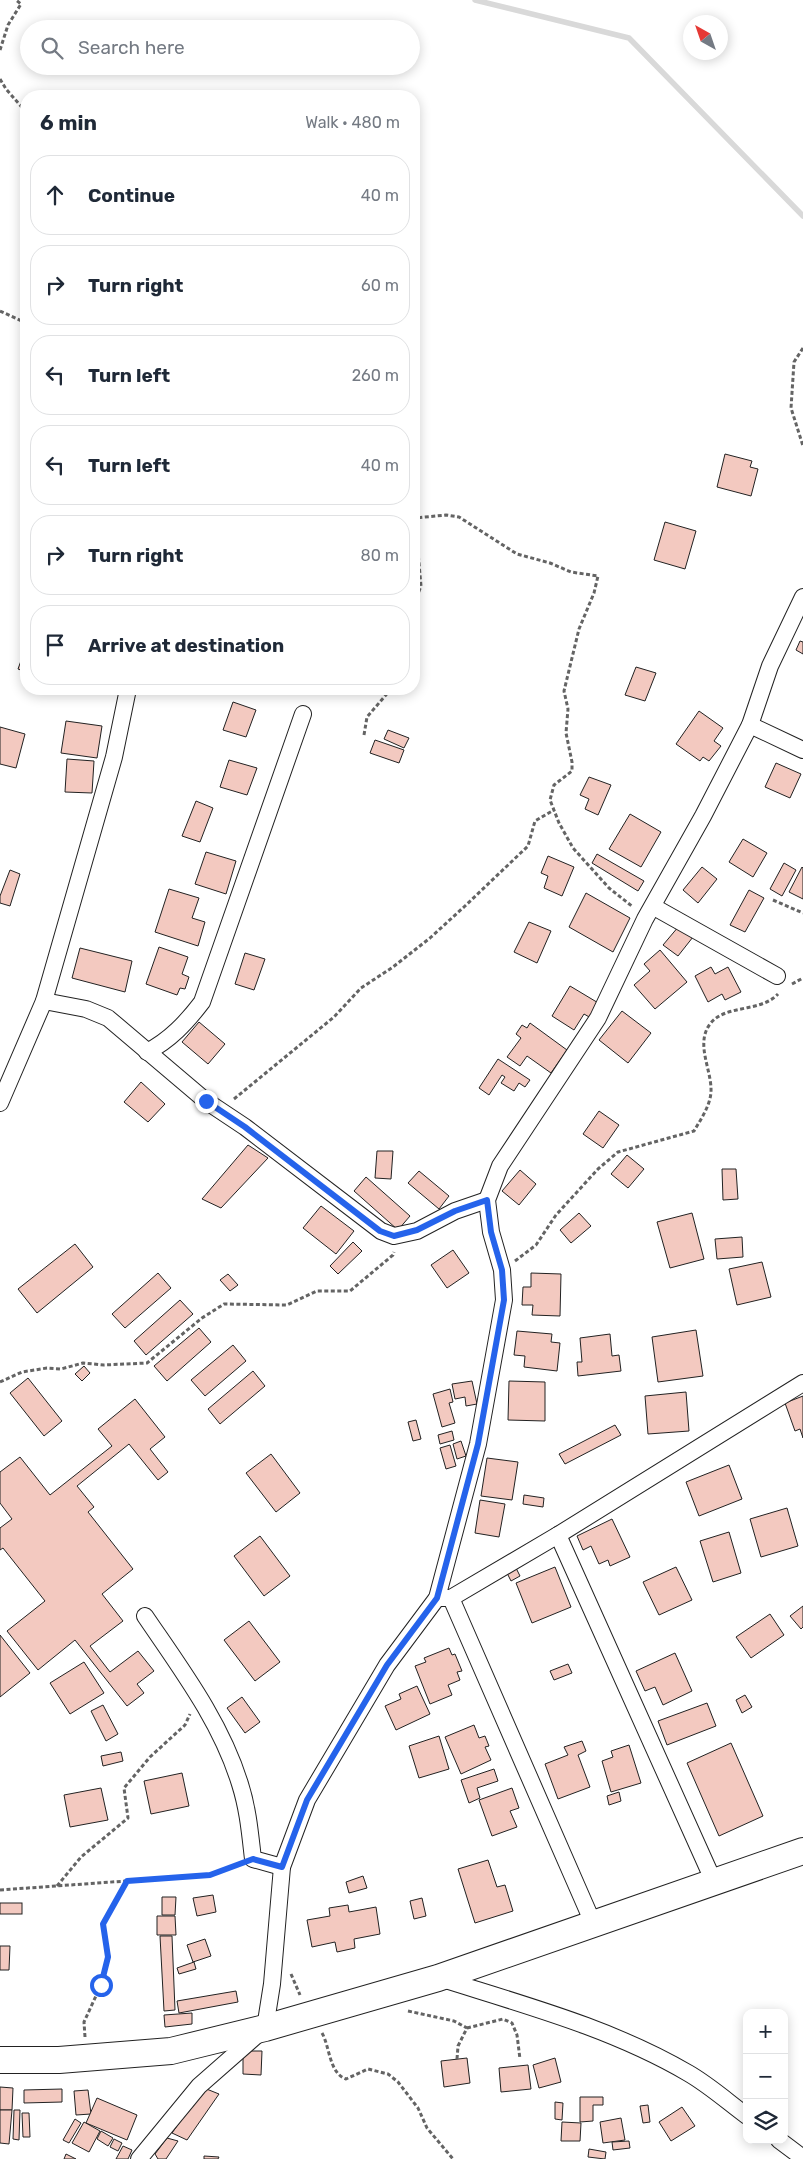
<!DOCTYPE html>
<meta charset="utf-8">
<style>
:root{--surface:#fff;--page:#f6f6f7;--text:#1f2937;--muted:#747a83;--line:#e0e1e3}
body{margin:0;font-family:Rubik,sans-serif;background:var(--page);color:var(--text)}
.controls{position:absolute;right:15px;bottom:15px;display:grid;overflow:hidden;border-radius:10px;box-shadow:0 2px 12px #0003}
.controls button{width:45px;height:45px;display:grid;place-items:center;padding:0;border:0;border-bottom:1px solid var(--line);background:var(--surface);color:var(--text);font:25px sans-serif}
.compass{position:absolute;left:683px;top:15px;width:45px;height:45px;border-radius:50%;background:var(--surface);box-shadow:0 2px 12px #0003;rotate:320deg}
.stop{position:absolute;width:15px;height:15px;margin:-11px;border:4px solid #2563eb;border-radius:50%;background:#fff}
.stop.end{background:#2563eb;border-color:#fff;box-shadow:0 1px 5px #0008}
.list{margin:0;padding:0;list-style:none}
h2{display:flex;justify-content:space-between;align-items:center;height:65px;margin:0;padding:0 20px;font-size:21px}
h2 small{font-size:16px;font-weight:400;color:var(--muted)}
.list li{display:grid;grid-template-columns:32px 1fr auto;gap:15px;align-items:center;box-sizing:border-box;height:80px;margin:0 10px 10px;padding:0 10px;border:1px solid var(--line);border-radius:20px}
.list b{display:block;font-size:19px;white-space:nowrap}
.list em{font-size:16px;font-style:normal;color:var(--muted)}
.icon{flex:none;width:28px;height:28px;fill:none;stroke:currentColor;stroke-width:2;stroke-linecap:round;stroke-linejoin:round}
.map{position:relative;flex:none;width:803px;height:2159px;overflow:hidden}
.search{position:absolute;background:var(--surface);box-shadow:0 2px 12px #0003;left:20px;top:20px;width:400px;height:55px;display:flex;align-items:center;gap:12px;box-sizing:border-box;padding:0 18px;border-radius:28px;color:var(--muted);font-size:19px}
.panel{position:absolute;background:var(--surface);box-shadow:0 2px 12px #0003;left:20px;top:90px;width:400px;height:605px;border-radius:20px}
.map>svg:first-child{display:block}
</style>
<div class="map">
<svg width="803" height="2159" viewBox="0 0 803 2159">
<rect width="100%" height="100%" fill="#fff"/>
<g fill="none" stroke-linecap="round" stroke-linejoin="round">
<!-- stream -->
<polyline stroke="#d9d9d9" stroke-width="5.5" points="475,0 629,38 803,216"/>
</g>
<!-- building -->
<g fill="#f3c9c0" stroke="#222">
<polygon points="725,454 752,461 750,467 758,469 751,496 717,487"/>
<polygon points="665,522 696,531 685,569 654,560"/>
<polygon points="800,641 803,642 803,654 796,650"/>
<polygon points="26,647 26,672 18,669"/>
<polygon points="636,667 656,673 645,701 625,695"/>
<polygon points="284,689 301,689 299,694"/>
<polygon points="233,702 256,710 246,737 223,730"/>
<polygon points="699,711 723,728 714,741 721,746 709,761 703,757 700,761 676,744"/>
<polygon points="66,721 102,726 97,758 61,753"/>
<polygon points="0,727 25,734 16,768 0,764"/>
<polygon points="388,730 409,738 404,748 384,739"/>
<polygon points="375,740 404,750 399,763 370,753"/>
<polygon points="67,759 94,761 92,793 65,792"/>
<polygon points="229,760 257,768 247,795 220,787"/>
<polygon points="776,763 801,774 790,798 765,787"/>
<polygon points="589,777 611,785 598,815 585,809 589,799 580,795"/>
<polygon points="196,801 213,808 200,842 182,836"/>
<polygon points="630,814 661,832 641,867 609,849"/>
<polygon points="743,839 767,853 753,877 729,862"/>
<polygon points="206,852 236,861 226,894 195,884"/>
<polygon points="597,854 644,881 638,891 592,863"/>
<polygon points="548,856 574,867 562,896 544,888 548,876 541,873"/>
<polygon points="784,863 796,870 782,896 770,889"/>
<polygon points="702,867 717,879 698,903 683,890"/>
<polygon points="802,867 803,868 803,899 789,892"/>
<polygon points="10,870 20,874 10,906 0,903 0,896"/>
<polygon points="169,889 199,898 192,918 205,922 198,946 155,932"/>
<polygon points="749,890 764,898 745,932 730,925"/>
<polygon points="586,893 630,918 613,952 569,927"/>
<polygon points="529,922 551,931 537,963 514,952"/>
<polygon points="679,926 693,937 678,956 663,945"/>
<polygon points="159,947 188,957 182,974 189,977 185,989 180,988 177,995 146,984"/>
<polygon points="80,948 132,961 125,992 72,978"/>
<polygon points="660,950 687,982 655,1009 634,985 650,971 644,964"/>
<polygon points="245,953 265,959 254,990 235,984"/>
<polygon points="711,967 715,974 728,967 741,992 725,1000 722,994 708,1002 695,976"/>
<polygon points="570,986 600,1004 591,1018 584,1014 574,1030 552,1016"/>
<polygon points="622,1011 651,1033 628,1063 599,1040"/>
<polygon points="199,1022 225,1044 208,1064 182,1042"/>
<polygon points="530,1023 567,1050 551,1073 527,1056 520,1066 507,1057 521,1038 516,1034 522,1025 527,1028"/>
<polygon points="498,1059 530,1080 525,1087 519,1083 514,1091 501,1083 505,1077 502,1075 489,1095 479,1088"/>
<polygon points="141,1082 165,1104 148,1122 124,1102"/>
<polygon points="599,1111 619,1125 603,1148 583,1134"/>
<polygon points="248,1145 268,1158 221,1208 202,1199"/>
<polygon points="377,1151 393,1151 391,1179 375,1178"/>
<polygon points="627,1155 644,1169 628,1188 611,1174"/>
<polygon points="722,1169 736,1169 738,1199 723,1200"/>
<polygon points="520,1170 536,1184 519,1205 502,1191"/>
<polygon points="419,1171 449,1196 439,1209 408,1183"/>
<polygon points="366,1177 410,1216 398,1230 354,1191"/>
<polygon points="321,1206 354,1231 336,1254 303,1228"/>
<polygon points="579,1213 591,1226 571,1243 560,1230"/>
<polygon points="692,1213 704,1259 670,1268 657,1222"/>
<polygon points="742,1237 743,1257 717,1259 715,1239"/>
<polygon points="353,1242 362,1251 338,1274 330,1266"/>
<polygon points="75,1244 93,1267 37,1313 18,1289"/>
<polygon points="453,1250 469,1273 447,1288 431,1265"/>
<polygon points="762,1262 771,1297 737,1305 729,1269"/>
<polygon points="158,1273 171,1288 125,1328 112,1314"/>
<polygon points="531,1273 561,1274 560,1316 532,1315 533,1305 522,1305 523,1287 531,1287"/>
<polygon points="228,1274 238,1285 230,1291 220,1280"/>
<polygon points="180,1300 193,1314 146,1355 134,1341"/>
<polygon points="199,1328 211,1342 167,1381 154,1366"/>
<polygon points="696,1330 703,1376 658,1382 652,1337"/>
<polygon points="517,1331 552,1334 551,1342 560,1343 557,1371 524,1367 525,1356 514,1355"/>
<polygon points="610,1334 612,1356 619,1355 621,1371 578,1376 577,1362 582,1362 580,1338"/>
<polygon points="233,1345 246,1361 205,1396 191,1380"/>
<polygon points="84,1366 90,1373 82,1381 75,1374"/>
<polygon points="253,1371 265,1386 220,1424 208,1409"/>
<polygon points="28,1378 62,1421 44,1436 10,1393"/>
<polygon points="472,1381 477,1404 466,1406 465,1397 455,1399 452,1384"/>
<polygon points="509,1381 545,1382 545,1421 508,1420"/>
<polygon points="450,1389 453,1402 449,1403 455,1423 442,1427 433,1394"/>
<polygon points="686,1392 689,1431 648,1434 645,1396"/>
<polygon points="803,1396 803,1438 800,1429 795,1431 785,1403"/>
<polygon points="135,1399 165,1437 150,1449 168,1472 158,1480 129,1444 77,1486 94,1507 88,1512 133,1569 102,1594 123,1621 90,1646 110,1672 138,1651 154,1671 137,1684 144,1693 127,1706 75,1640 38,1670 7,1631 45,1601 3,1548 0,1550 0,1528 12,1519 0,1503 0,1472 20,1457 50,1495 112,1446 98,1429"/>
<polygon points="416,1420 421,1439 413,1441 408,1422"/>
<polygon points="615,1425 621,1435 565,1464 559,1454"/>
<polygon points="452,1431 454,1440 440,1444 438,1435"/>
<polygon points="461,1441 466,1456 457,1459 453,1444"/>
<polygon points="450,1445 456,1466 446,1469 440,1448"/>
<polygon points="271,1454 300,1493 276,1512 246,1473"/>
<polygon points="487,1458 518,1462 512,1500 481,1496"/>
<polygon points="729,1465 742,1499 699,1516 686,1482"/>
<polygon points="524,1495 544,1498 543,1507 523,1504"/>
<polygon points="480,1500 505,1504 499,1537 475,1533"/>
<polygon points="787,1508 798,1546 761,1557 750,1519"/>
<polygon points="612,1519 630,1557 610,1566 608,1560 599,1564 591,1546 583,1550 577,1536"/>
<polygon points="729,1532 741,1573 713,1582 700,1541"/>
<polygon points="260,1536 290,1576 264,1596 234,1556"/>
<polygon points="555,1567 571,1607 532,1623 516,1583"/>
<polygon points="676,1567 692,1600 659,1615 643,1582"/>
<polygon points="516,1568 520,1576 511,1581 507,1573"/>
<polygon points="803,1606 803,1627 801,1629 790,1616"/>
<polygon points="770,1614 784,1635 751,1658 736,1637"/>
<polygon points="249,1621 280,1662 255,1681 224,1640"/>
<polygon points="0,1635 30,1673 0,1697"/>
<polygon points="449,1648 452,1655 455,1654 462,1671 457,1672 460,1680 448,1685 452,1695 430,1704 415,1666 426,1662 424,1658"/>
<polygon points="675,1653 692,1691 663,1705 655,1687 645,1691 636,1671"/>
<polygon points="84,1662 104,1693 70,1714 50,1683"/>
<polygon points="568,1664 572,1673 554,1680 550,1671"/>
<polygon points="417,1686 430,1714 396,1730 385,1706 401,1699 399,1694"/>
<polygon points="745,1695 752,1707 742,1713 736,1700"/>
<polygon points="242,1697 260,1722 245,1733 227,1708"/>
<polygon points="707,1703 716,1726 667,1745 658,1721"/>
<polygon points="103,1705 118,1734 106,1741 91,1711"/>
<polygon points="474,1725 479,1738 485,1736 489,1746 485,1747 491,1760 461,1774 445,1737"/>
<polygon points="439,1736 449,1769 419,1778 409,1746"/>
<polygon points="582,1741 586,1751 578,1755 590,1787 558,1799 545,1764 568,1755 564,1747"/>
<polygon points="731,1743 763,1816 719,1836 687,1763"/>
<polygon points="629,1745 641,1783 611,1792 602,1761 613,1757 611,1751"/>
<polygon points="121,1752 123,1761 103,1766 101,1756"/>
<polygon points="494,1769 498,1781 477,1788 480,1798 469,1803 461,1780"/>
<polygon points="182,1773 189,1806 151,1814 144,1781"/>
<polygon points="101,1788 108,1820 70,1827 64,1795"/>
<polygon points="512,1788 519,1808 510,1811 517,1827 492,1836 479,1800"/>
<polygon points="619,1792 621,1801 609,1805 607,1796"/>
<polygon points="488,1860 497,1887 505,1885 513,1911 475,1923 458,1869"/>
<polygon points="363,1876 367,1888 349,1893 346,1882"/>
<polygon points="213,1895 216,1912 197,1916 193,1898"/>
<polygon points="162,1897 176,1897 175,1915 162,1915"/>
<polygon points="422,1898 426,1916 414,1919 410,1901"/>
<rect x="0" y="1903" width="22" height="11"/>
<polygon points="348,1905 349,1912 376,1907 380,1934 354,1939 355,1948 337,1952 335,1942 312,1947 307,1920 330,1916 329,1908"/>
<polygon points="157,1916 175,1916 176,1935 157,1935"/>
<polygon points="160,1936 172,1936 175,2010 164,2011"/>
<polygon points="205,1939 211,1956 193,1962 187,1945"/>
<polygon points="0,1946 10,1946 9,1970 0,1970"/>
<polygon points="194,1962 196,1969 179,1974 177,1968"/>
<polygon points="236,1991 238,2002 179,2013 177,2001"/>
<polygon points="192,2013 192,2024 165,2027 164,2015"/>
<polygon points="243,2051 262,2051 261,2075 243,2074"/>
<polygon points="467,2058 470,2083 444,2087 441,2061"/>
<polygon points="555,2058 561,2082 539,2088 533,2065"/>
<polygon points="528,2065 531,2089 501,2092 499,2068"/>
<polygon points="0,2087 13,2088 12,2110 0,2110"/>
<polygon points="204,2088 219,2094 187,2140 172,2133"/>
<polygon points="62,2089 62,2102 24,2103 24,2090"/>
<polygon points="88,2090 91,2114 76,2115 74,2091"/>
<polygon points="580,2097 603,2097 603,2105 593,2105 593,2121 580,2122"/>
<polygon points="97,2098 137,2115 127,2140 86,2123"/>
<polygon points="555,2102 563,2103 562,2120 555,2119"/>
<polygon points="648,2105 650,2122 643,2123 640,2106"/>
<polygon points="682,2107 695,2126 671,2141 659,2122"/>
<polygon points="0,2110 12,2110 9,2144 0,2143"/>
<polygon points="14,2110 20,2110 19,2140 13,2139"/>
<polygon points="22,2113 29,2113 30,2137 23,2137"/>
<polygon points="621,2118 625,2140 603,2143 600,2122"/>
<polygon points="75,2119 81,2123 69,2143 63,2140"/>
<polygon points="84,2122 100,2131 89,2152 72,2143"/>
<polygon points="562,2122 581,2123 580,2141 561,2141"/>
<polygon points="101,2131 113,2138 108,2146 97,2139"/>
<polygon points="167,2138 178,2141 166,2159 158,2159 155,2154"/>
<polygon points="114,2139 122,2143 118,2151 110,2147"/>
<polygon points="629,2141 630,2148 613,2150 612,2142"/>
<polygon points="123,2146 132,2150 128,2159 116,2159"/>
<polygon points="589,2149 606,2152 605,2159 588,2157"/>
<polygon points="66,2154 76,2159 64,2159"/>
<polygon points="204,2156 219,2157 218,2159 204,2159"/>
</g>
<g fill="none" stroke-linecap="round" stroke-linejoin="round">
<!-- minor casing -->
<g stroke="#222" stroke-width="18">
<g id="minor">
<polyline points="750,725 803,750"/>
<polyline points="654,907 777,976"/>
<polyline points="44,1001 86,1009 108,1018 206,1101 245,1127 381,1231 394,1236 417,1231 455,1211 487,1200"/>
<path d="M147,1052c23,-12 39,-29 55,-50l101,-288"/>
<polyline points="0,1103 44,1001 114,757 128,689"/>
<polyline points="558,1535 714,1882"/>
<polyline points="437,1598 451,1598 558,1535 803,1383"/>
<polyline points="451,1598 593,1923"/>
<path d="M145,1616c36,53 76,106 95,168 8,25 10,49 13,75l29,8"/>
<path d="M439,1978c85,27 172,50 249,95 21,12 40,29 59,43"/>
<polyline points="779,2140 803,2158"/>
<polyline points="139,2159 199,2086 265,2028 272,1984 282,1867 307,1800 387,1665 437,1598 478,1444 504,1300 502,1270 491,1232 487,1200 500,1166 598,1018 645,919 703,816 750,725 770,666 803,597"/>
</g>
</g>
<!-- primary casing -->
<g stroke="#222" stroke-width="28">
<polyline id="primary" points="0,2060 59,2060 171,2051 265,2028 438,1978 803,1851"/>
</g>
<!-- path -->
<g stroke="#646464" stroke-width="3" stroke-dasharray="4 2.5" stroke-linecap="butt">
<polyline points="0,50 8,25 21,4 16,0"/>
<polyline points="0,79 6,89 26,112"/>
<polyline points="0,311 26,323"/>
<polyline points="803,348 794,362 791,408 803,446"/>
<polyline points="414,515 415,518 446,515 459,517 517,554 550,563 571,572 598,576 594,593 579,629 564,691 568,709 566,733 572,762 572,771 554,785 550,800 559,823 573,848 609,888 633,907"/>
<polyline points="414,604 421,586 415,518"/>
<polyline points="243,689 258,692"/>
<polyline points="364,735 367,717 391,689"/>
<polyline points="773,900 803,913"/>
<polyline points="792,984 803,978"/>
<polyline points="234,1099 334,1017 361,988 393,967 430,938 465,906 528,846 535,821 554,810"/>
<path d="M515,1261l21,-16 20,-30 42,-46 20,-17 76,-21c7,-12 16,-25 17,-39 1,-22 -16,-48 -1,-68 15,-20 50,-11 68,-30"/>
<polyline points="0,1382 22,1372 47,1368 61,1369 83,1363 104,1365 147,1363 202,1318 224,1304 287,1305 317,1291 350,1291 393,1255 394,1252"/>
<polyline points="57,1886 81,1857 128,1818 124,1788 150,1757 185,1725 190,1714"/>
<polyline points="0,1890 210,1875 239,1864"/>
<polyline points="291,1974 300,1995"/>
<polyline points="408,2011 454,2021 467,2028 458,2046 457,2059"/>
<polyline points="467,2028 503,2019 512,2023 517,2035 520,2059"/>
<path d="M322,2033c8,14 7,40 24,46l22,-10 20,5 10,8 20,26 9,20 26,31"/>
<polyline points="85,2037 84,2022 101,1985 109,1957 103,1924 127,1881"/>
</g>
<!-- minor -->
<use href="#minor" stroke="#fff" stroke-width="16"/>
<!-- primary -->
<use href="#primary" stroke="#fff" stroke-width="26"/>
</g>
<g fill="none" stroke-linecap="round" stroke-linejoin="round">
<!-- route -->
<polyline stroke="#2563eb" stroke-width="6" points="101,1985 108,1957 103,1924 127,1881 210,1875 253,1859 282,1867 307,1800 387,1665 437,1598 478,1444 504,1300 502,1270 491,1232 487,1200 455,1211 417,1230 394,1236 380,1231 245,1127 206,1101"/>
</g>
</svg>
<div class="controls">
<button>+</button>
<button>−</button>
<button><svg class="icon" aria-label="layers" viewBox="0 0 24 24"><path d="M12 4l9 5-9 5-9-5zM3 14l9 5 9-5"/></svg></button>
</div>
<svg class="compass" viewBox="-18 -18 36 36"><path d="M0-13l5 13h-10z" fill="#e53935"/><path d="M0 13l5-13h-10z" fill="#747a83"/></svg>
<div class="stop" style="left:101px;top:1985px"></div>
<div class="stop end" style="left:206px;top:1101px"></div>
<div class="search"><svg class="icon" aria-label="search" viewBox="0 0 24 24"><circle cx="10" cy="10" r="6"/><path d="M15 15l6 6"/></svg>Search here</div>
<section class="panel">
<h2>6 min<small>Walk · 480 m</small></h2>
<ul class="list">
<li><svg class="icon" aria-label="ahead" viewBox="0 0 24 24"><path d="M12 20V5M6 11l6-6 6 6"/></svg><div><b>Continue</b></div><em>40 m</em></li>
<li><svg class="icon" aria-label="right" viewBox="0 0 24 24"><path d="M7 20v-9h11M14 6l5 5-5 5"/></svg><div><b>Turn right</b></div><em>60 m</em></li>
<li><svg class="icon" aria-label="left" viewBox="0 0 24 24"><path d="M17 20v-9H6M10 6l-5 5 5 5"/></svg><div><b>Turn left</b></div><em>260 m</em></li>
<li><svg class="icon" aria-label="left" viewBox="0 0 24 24"><path d="M17 20v-9H6M10 6l-5 5 5 5"/></svg><div><b>Turn left</b></div><em>40 m</em></li>
<li><svg class="icon" aria-label="right" viewBox="0 0 24 24"><path d="M7 20v-9h11M14 6l5 5-5 5"/></svg><div><b>Turn right</b></div><em>80 m</em></li>
<li><svg class="icon" aria-label="arrive" viewBox="0 0 24 24"><path d="M6 21V4h12l-3 4 3 4H6"/></svg><div><b>Arrive at destination</b></div></li>
</ul>
</section>
</div>
